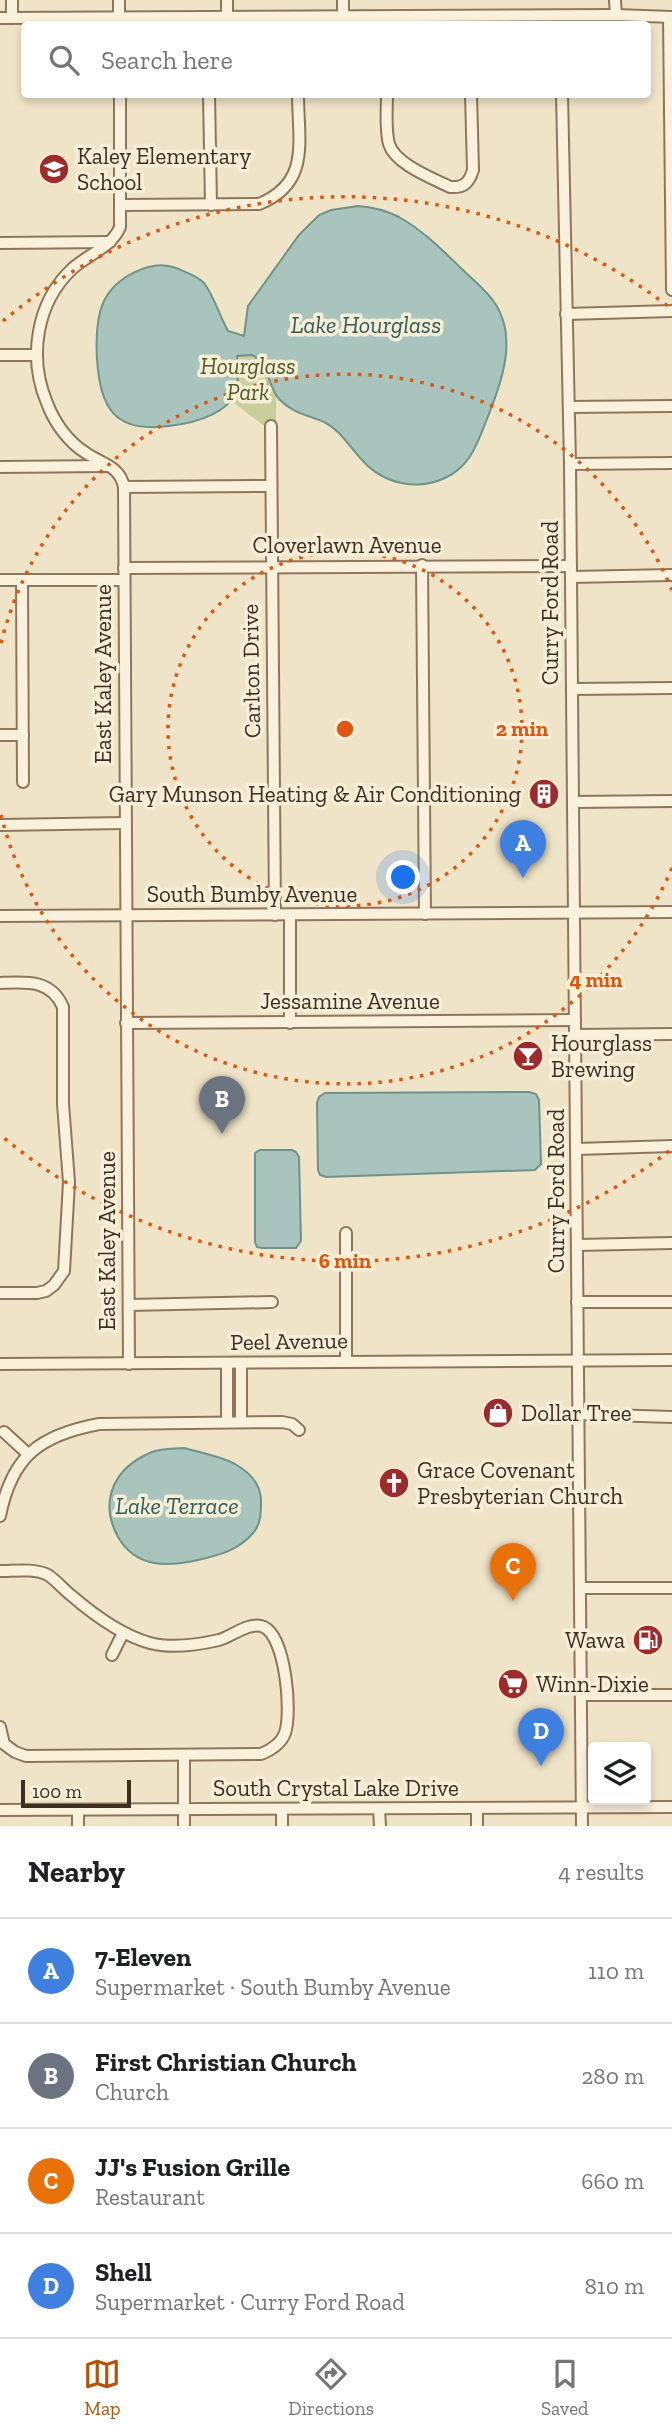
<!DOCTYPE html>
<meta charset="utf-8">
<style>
:root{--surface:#fff;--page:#f6f6f6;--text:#202124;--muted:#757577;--line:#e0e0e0;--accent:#b45309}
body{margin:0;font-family:"Zilla Slab",serif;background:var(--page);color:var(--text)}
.controls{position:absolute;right:21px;bottom:21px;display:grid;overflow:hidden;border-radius:7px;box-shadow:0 4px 10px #0003}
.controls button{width:63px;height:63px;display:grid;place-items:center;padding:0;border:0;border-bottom:2px solid var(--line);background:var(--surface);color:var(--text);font:35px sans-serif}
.scale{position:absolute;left:21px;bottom:18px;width:110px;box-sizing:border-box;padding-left:7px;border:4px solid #3d2e20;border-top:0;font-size:19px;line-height:24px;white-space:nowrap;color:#3d2e20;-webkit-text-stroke:5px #f7eed8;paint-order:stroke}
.you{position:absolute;left:404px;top:878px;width:24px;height:24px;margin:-18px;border:5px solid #fff;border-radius:50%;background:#1a73e8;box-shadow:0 0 0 10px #1a73e833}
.badge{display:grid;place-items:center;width:46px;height:46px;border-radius:50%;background:var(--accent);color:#fff;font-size:23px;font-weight:700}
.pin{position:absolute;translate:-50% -58px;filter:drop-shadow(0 2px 4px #0008)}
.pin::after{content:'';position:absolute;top:37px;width:24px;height:21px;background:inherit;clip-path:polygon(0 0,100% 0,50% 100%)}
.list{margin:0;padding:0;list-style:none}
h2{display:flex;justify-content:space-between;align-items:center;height:91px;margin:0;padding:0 28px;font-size:30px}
h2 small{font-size:23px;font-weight:400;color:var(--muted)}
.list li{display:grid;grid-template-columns:46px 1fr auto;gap:21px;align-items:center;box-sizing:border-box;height:105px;padding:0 28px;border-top:2px solid var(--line)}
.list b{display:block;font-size:26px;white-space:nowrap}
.list p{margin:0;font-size:23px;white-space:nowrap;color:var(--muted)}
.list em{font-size:23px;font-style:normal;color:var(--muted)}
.icon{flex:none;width:38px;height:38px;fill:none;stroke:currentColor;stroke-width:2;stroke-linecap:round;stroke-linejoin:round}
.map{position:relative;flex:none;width:672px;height:1826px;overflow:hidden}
.search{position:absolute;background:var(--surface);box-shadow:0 4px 10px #0003;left:21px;right:21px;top:21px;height:77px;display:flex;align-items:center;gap:18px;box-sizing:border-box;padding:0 24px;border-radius:7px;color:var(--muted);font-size:26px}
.sheet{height:511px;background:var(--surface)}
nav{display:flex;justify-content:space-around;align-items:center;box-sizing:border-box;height:98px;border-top:2px solid var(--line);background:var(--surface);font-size:19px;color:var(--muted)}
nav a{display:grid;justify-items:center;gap:4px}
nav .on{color:var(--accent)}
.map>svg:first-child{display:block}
</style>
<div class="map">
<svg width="672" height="1826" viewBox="0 0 672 1826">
<rect width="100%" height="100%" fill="#f0e4c8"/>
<!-- green -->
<polygon fill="#c9cf9b" points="167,352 276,352 276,425 263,425"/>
<!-- water -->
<g fill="#a9c4bc" stroke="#6f938a" stroke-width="2">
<path d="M358,206c15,1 27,4 41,11 25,14 45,35 65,54 10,10 22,19 30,31 6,8 12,24 12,35 3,27 -11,62 -21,87 -9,23 -16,43 -40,54 -28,13 -61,6 -82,-17 -12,-12 -22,-30 -37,-38 -17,-8 -33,-9 -47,-24 -10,-11 -12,-38 -27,-44l-15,1 1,36c-14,23 -43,31 -69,34 -54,7 -69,-17 -72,-67 -1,-18 -1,-41 7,-58 11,-23 47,-43 72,-33 9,4 22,8 28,15 10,13 16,34 24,48l16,5 4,-30 51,-71 20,-20 12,-5z"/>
<polygon points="529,1092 536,1094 539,1100 541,1164 535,1170 326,1177 320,1175 318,1170 317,1103 319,1097 325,1093"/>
<polygon points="260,1150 292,1150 296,1152 299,1157 301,1241 296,1248 262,1248 257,1247 255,1242 255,1153"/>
<path d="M184,1448c17,5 36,8 51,16 14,8 26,20 26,37 0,11 0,22 -7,31 -15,18 -34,23 -56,28 -31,7 -62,8 -80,-23 -20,-37 -3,-70 34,-85 10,-4 22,-3 32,-4z"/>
</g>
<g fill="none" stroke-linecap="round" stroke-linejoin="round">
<!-- minor casing -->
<g stroke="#8d765c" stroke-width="14">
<g id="minor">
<polyline points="12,0 12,18"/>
<polyline points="119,0 119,22"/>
<polyline points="227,0 227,16"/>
<polyline points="343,0 343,16"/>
<polyline points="615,0 616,15"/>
<polyline points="669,17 672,290"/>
<polyline points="0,18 616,15 672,17"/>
<path d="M120,94v133c-8,20 -33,28 -48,42 -36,34 -44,89 -25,134 7,19 21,39 39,50 16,11 34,13 38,34l5,877"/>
<polyline points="209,94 211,205"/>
<path d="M387,94c0,16 -2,35 2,50 6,20 43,34 61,43 14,1 19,-4 23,-17l-2,-76"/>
<polyline points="562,94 570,464 582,1826"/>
<path d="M121,205l138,-1c52,-21 39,-63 39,-110"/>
<polyline points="0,243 110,242"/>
<polyline points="566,314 672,311"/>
<polyline points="0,355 36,355"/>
<polyline points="569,407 672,406"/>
<polyline points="271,426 275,915"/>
<polyline points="570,464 672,463"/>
<polyline points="0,467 107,466"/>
<polyline points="124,487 271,486"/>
<polyline points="422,565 425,914"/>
<polyline points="124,568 571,566"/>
<polyline points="571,577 672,575"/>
<polyline points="0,580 124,580"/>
<polyline points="22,581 23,782"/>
<polyline points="572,689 672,688"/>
<polyline points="0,735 23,735"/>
<polyline points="573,802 672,801"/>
<polyline points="0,825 124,823"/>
<polyline points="290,915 290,1023"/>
<polyline points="0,916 672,912"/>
<path d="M0,983c26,-1 51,-4 63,24v97l6,78 -5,89 -10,14 -8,6 -9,2h-37"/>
<polyline points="126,1023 575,1020"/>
<polyline points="575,1035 672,1034"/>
<polyline points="577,1149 672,1146"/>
<polyline points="346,1233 346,1361"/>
<polyline points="577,1245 672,1243"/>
<polyline points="577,1302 672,1302"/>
<polyline points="129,1305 272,1302"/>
<polyline points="0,1364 672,1360"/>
<polyline points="578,1414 672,1417"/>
<polyline points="241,1421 241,1364"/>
<polyline points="227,1422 227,1364"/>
<polyline points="4,1432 28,1454"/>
<path d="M0,1516c12,-61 41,-81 99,-92l183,-2 10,2 7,6"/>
<path d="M0,1571c15,0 34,-3 48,4 9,6 16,15 24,21 22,19 49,39 78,47 22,6 47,2 69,-3 14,-4 30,-19 45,-13 22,11 28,86 21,106 -4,11 -14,17 -24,21l-235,2 -11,-4 -11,-8 -4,-17"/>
<polyline points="580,1588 672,1588"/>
<polyline points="112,1655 123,1633"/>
<polyline points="581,1695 672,1695"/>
<polyline points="477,1808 477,1826"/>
<polyline points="379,1809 380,1826"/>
<polyline points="0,1810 672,1807"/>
<polyline points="78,1810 78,1826"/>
<polyline points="282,1810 282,1826"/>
<polyline points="184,1826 184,1755"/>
</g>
</g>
<!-- minor -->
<use href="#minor" stroke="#faf1dc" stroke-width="10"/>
</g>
<!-- distance rings -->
<g fill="none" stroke="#df570d" stroke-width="3.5" stroke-dasharray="3.5 7">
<circle cx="345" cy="729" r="177"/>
<path d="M672 868A355 355 0 0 1 1 815M1 643A355 355 0 0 1 672 590"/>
<path d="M669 1151A532 532 0 0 1 3 1137M3 321A532 532 0 0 1 669 307"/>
</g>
<!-- icons -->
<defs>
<g id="school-disc" transform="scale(1.575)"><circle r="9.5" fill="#9e2a2b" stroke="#f7eed8"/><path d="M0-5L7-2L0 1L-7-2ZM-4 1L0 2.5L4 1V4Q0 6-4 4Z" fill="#fff"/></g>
<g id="building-disc" transform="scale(1.575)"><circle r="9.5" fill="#9e2a2b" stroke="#f7eed8"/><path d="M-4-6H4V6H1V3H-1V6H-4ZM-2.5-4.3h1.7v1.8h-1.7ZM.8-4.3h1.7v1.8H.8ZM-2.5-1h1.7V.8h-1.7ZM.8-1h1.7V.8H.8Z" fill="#fff"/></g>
<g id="bar-disc" transform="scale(1.575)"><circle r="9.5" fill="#9e2a2b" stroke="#f7eed8"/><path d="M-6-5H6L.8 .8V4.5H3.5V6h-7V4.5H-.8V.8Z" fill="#fff"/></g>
<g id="shop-disc" transform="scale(1.575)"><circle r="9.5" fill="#9e2a2b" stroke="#f7eed8"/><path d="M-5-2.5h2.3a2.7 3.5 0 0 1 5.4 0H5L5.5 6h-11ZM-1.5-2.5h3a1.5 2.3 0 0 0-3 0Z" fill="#fff"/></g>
<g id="church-disc" transform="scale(1.575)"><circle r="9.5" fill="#9e2a2b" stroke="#f7eed8"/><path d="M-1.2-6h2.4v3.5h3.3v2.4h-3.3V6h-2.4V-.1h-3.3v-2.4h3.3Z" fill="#fff"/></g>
<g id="fuel-disc" transform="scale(1.575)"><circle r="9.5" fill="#9e2a2b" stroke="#f7eed8"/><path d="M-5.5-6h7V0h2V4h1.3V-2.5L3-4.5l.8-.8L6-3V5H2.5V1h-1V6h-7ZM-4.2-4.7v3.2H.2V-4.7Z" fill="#fff"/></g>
<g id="supermarket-disc" transform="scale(1.575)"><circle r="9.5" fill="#9e2a2b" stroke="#f7eed8"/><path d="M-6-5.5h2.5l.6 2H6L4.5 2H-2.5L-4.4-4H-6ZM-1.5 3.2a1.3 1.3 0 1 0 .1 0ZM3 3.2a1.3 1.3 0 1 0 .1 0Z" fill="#fff"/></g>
</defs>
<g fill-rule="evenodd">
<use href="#school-disc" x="54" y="169"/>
<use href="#building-disc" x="544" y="794"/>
<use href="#bar-disc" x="528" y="1056"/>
<use href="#shop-disc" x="498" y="1413"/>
<use href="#church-disc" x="394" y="1483"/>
<use href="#fuel-disc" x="648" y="1640"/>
<use href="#supermarket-disc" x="513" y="1684"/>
</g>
<g text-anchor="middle" stroke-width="7" stroke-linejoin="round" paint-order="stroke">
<!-- poi labels -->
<g font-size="23" fill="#3d2e20" stroke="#f7eed8" text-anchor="start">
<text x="77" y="164">Kaley Elementary<tspan x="77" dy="26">School</tspan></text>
<text x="521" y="802" text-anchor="end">Gary Munson Heating &amp; Air Conditioning</text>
<text x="551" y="1051">Hourglass<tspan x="551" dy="26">Brewing</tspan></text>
<text x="521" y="1421">Dollar Tree</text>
<text x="417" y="1478">Grace Covenant<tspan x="417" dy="26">Presbyterian Church</tspan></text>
<text x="625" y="1648" text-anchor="end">Wawa</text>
<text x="536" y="1692">Winn-Dixie</text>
</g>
<!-- park labels -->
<g font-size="23" font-style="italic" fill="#4d5a26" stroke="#f7eed8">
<text x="248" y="374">Hourglass<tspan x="248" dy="26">Park</tspan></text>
</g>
<!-- street labels -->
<g font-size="23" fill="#3d2e20" stroke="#f7eed8">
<text x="347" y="553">Cloverlawn Avenue</text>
<text transform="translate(550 603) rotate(-90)" y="8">Curry Ford Road</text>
<text transform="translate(251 671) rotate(-91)" y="8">Carlton Drive</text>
<text transform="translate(103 674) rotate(-90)" y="8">East Kaley Avenue</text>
<text x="252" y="902">South Bumby Avenue</text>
<text x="350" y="1009">Jessamine Avenue</text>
<text transform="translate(556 1191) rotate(-90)" y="8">Curry Ford Road</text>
<text transform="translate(107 1241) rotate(-90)" y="8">East Kaley Avenue</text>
<text transform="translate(289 1341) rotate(-1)" y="8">Peel Avenue</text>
<text x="336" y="1796">South Crystal Lake Drive</text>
</g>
<!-- water labels -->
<g font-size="24" font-style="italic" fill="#2f5d5a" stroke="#f7eed8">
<text x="366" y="333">Lake Hourglass</text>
<text x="177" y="1514">Lake Terrace</text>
</g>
</g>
<circle cx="345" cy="729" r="10" fill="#df570d" stroke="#f7eed8" stroke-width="3.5"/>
<g font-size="21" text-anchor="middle" font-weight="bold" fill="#df570d" stroke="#f7eed8" stroke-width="7" stroke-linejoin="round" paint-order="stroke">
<text x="522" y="736">2 min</text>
<text x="596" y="987">4 min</text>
<text x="345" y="1268">6 min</text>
</g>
</svg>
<div class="controls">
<button><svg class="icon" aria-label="layers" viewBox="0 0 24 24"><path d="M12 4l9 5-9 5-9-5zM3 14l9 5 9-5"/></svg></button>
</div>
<div class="scale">100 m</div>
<div class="you"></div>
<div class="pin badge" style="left:523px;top:878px;background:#3f7fe0">A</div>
<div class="pin badge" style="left:222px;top:1134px;background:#6b7280">B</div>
<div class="pin badge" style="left:513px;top:1601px;background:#e8710a">C</div>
<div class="pin badge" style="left:541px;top:1766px;background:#3f7fe0">D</div>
<div class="search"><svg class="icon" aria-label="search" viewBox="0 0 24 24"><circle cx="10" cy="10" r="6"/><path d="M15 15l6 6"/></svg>Search here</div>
</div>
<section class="sheet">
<h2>Nearby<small>4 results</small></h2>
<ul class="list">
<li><span class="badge" style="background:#3f7fe0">A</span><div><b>7-Eleven</b><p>Supermarket · South Bumby Avenue</p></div><em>110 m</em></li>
<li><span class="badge" style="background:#6b7280">B</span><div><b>First Christian Church</b><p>Church</p></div><em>280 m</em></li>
<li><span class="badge" style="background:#e8710a">C</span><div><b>JJ's Fusion Grille</b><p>Restaurant</p></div><em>660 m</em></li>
<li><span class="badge" style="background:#3f7fe0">D</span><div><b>Shell</b><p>Supermarket · Curry Ford Road</p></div><em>810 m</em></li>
</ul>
</section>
<nav>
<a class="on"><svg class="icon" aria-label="map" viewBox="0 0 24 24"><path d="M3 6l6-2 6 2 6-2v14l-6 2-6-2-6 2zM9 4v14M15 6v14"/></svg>Map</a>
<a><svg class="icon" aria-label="directions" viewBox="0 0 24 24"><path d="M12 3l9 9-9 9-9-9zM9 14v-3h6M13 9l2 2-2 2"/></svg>Directions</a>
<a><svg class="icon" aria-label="saved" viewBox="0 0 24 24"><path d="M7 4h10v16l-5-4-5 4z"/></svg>Saved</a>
</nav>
